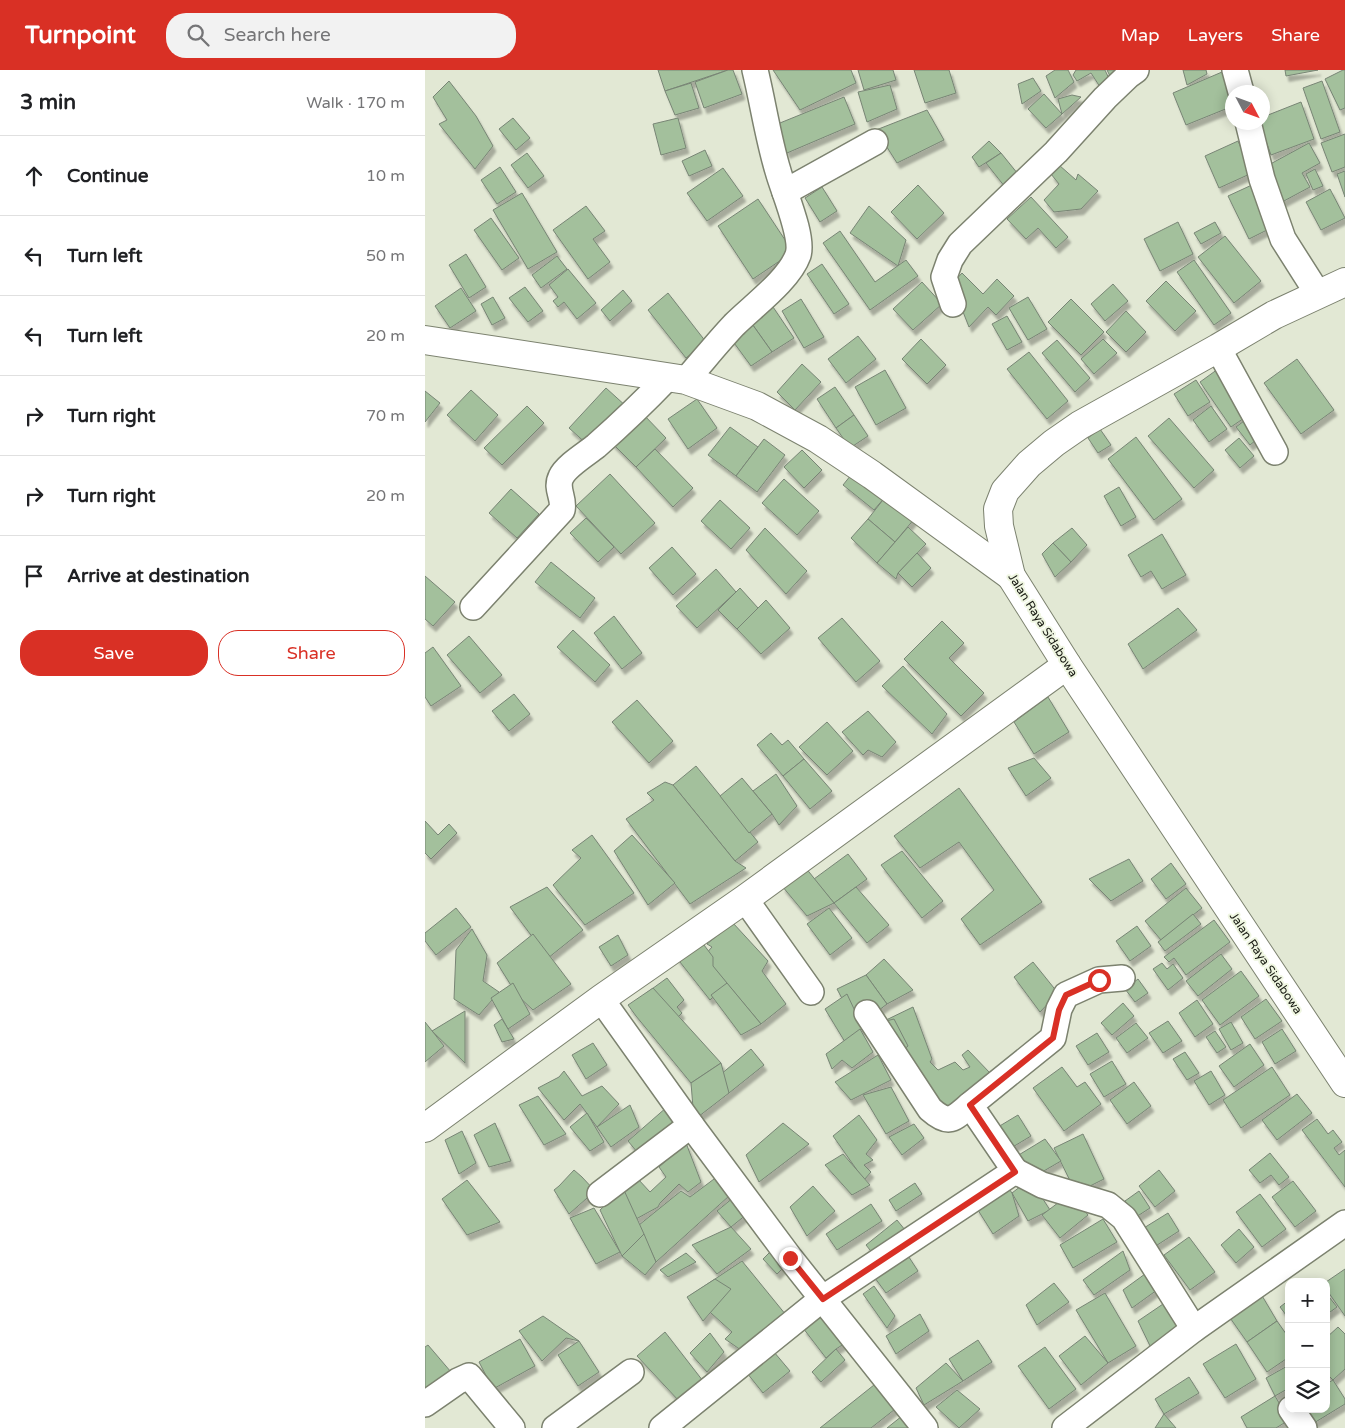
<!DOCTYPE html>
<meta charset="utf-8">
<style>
:root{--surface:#fff;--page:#f2f2f2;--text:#202124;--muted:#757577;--line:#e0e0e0;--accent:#d93025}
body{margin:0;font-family:"Varela Round",sans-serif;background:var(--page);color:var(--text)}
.controls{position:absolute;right:15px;bottom:15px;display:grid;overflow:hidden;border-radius:10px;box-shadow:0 2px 12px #0003}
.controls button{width:45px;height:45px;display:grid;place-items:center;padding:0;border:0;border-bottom:1px solid var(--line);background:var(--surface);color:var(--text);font:25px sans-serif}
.compass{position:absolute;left:800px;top:15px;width:45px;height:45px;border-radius:50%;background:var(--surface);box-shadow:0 2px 12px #0003;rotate:131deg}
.stop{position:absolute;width:15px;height:15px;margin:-11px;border:4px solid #d93025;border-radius:50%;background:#fff}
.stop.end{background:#d93025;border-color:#fff;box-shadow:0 1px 5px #0008}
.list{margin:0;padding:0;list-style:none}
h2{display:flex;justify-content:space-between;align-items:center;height:65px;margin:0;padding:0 20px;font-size:21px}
h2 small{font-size:16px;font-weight:400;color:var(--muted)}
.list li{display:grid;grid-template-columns:32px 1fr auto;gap:15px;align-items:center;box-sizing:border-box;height:80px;padding:0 20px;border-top:1px solid var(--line)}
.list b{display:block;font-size:19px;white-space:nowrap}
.list em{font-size:16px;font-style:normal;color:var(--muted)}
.actions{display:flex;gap:10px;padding:15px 20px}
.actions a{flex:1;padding:11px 0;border:1px solid var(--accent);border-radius:20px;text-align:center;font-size:18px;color:var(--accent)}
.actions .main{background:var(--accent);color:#fff}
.icon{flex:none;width:28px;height:28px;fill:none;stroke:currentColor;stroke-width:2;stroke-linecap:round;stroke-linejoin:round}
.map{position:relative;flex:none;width:920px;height:1358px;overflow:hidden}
header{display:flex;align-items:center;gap:30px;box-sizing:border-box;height:70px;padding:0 25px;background:var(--accent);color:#fff}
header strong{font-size:24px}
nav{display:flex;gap:28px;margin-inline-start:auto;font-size:18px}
.search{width:350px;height:45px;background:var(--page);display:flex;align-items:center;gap:12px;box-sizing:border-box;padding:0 18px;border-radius:20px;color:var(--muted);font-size:19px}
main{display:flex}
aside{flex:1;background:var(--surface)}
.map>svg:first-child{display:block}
</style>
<header>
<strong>Turnpoint</strong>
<div class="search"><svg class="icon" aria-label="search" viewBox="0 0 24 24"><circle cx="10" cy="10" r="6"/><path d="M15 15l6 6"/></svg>Search here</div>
<nav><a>Map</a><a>Layers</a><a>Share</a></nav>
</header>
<main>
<aside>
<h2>3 min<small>Walk · 170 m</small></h2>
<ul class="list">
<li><svg class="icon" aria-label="ahead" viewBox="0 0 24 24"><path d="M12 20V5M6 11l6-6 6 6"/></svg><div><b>Continue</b></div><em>10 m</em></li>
<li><svg class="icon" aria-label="left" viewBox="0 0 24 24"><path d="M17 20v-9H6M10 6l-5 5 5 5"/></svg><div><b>Turn left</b></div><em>50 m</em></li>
<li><svg class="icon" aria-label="left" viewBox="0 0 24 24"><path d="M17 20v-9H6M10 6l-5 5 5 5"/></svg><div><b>Turn left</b></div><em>20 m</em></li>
<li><svg class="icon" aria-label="right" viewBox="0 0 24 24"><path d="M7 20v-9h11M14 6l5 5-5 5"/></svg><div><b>Turn right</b></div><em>70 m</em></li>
<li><svg class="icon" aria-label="right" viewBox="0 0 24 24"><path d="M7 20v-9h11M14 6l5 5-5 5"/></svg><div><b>Turn right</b></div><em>20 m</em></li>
<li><svg class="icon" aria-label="arrive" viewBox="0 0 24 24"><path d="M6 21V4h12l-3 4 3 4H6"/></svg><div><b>Arrive at destination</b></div></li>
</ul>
<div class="actions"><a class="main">Save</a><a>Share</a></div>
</aside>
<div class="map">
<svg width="920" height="1358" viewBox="0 0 920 1358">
<defs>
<filter id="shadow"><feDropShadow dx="3" dy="5.5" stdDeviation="1" flood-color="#0004"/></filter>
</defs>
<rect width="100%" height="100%" fill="#e2e8d4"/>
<!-- building -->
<g fill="#a3c09c" stroke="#788575" filter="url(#shadow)">
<polygon points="233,0 303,0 240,21"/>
<polygon points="303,0 308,0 317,24 279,38 270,12"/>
<polygon points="348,0 426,0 431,13 375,40"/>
<polygon points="433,0 468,0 471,10 439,20"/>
<polygon points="489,0 524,0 531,23 500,33"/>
<polygon points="630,0 643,0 649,12 630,28 621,6"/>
<polygon points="651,0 680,0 685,11 677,20 666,3 652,11 648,5"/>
<polygon points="682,0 705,0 687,10"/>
<polygon points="758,0 781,0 782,4 762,15"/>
<polygon points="860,0 893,0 861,6"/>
<polygon points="918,0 920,0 920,38 915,40 900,9"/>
<polygon points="797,2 808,26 808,36 761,55 748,23"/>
<polygon points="608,8 616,21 597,34 593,14"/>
<polygon points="24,11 51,46 68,76 50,99 14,54 22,50 8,27"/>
<polygon points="897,11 915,62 896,69 878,18"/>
<polygon points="266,13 274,38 250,45 240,21"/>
<polygon points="465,15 472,39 442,52 433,22"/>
<polygon points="619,24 637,44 621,58 603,39"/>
<polygon points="647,25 656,27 637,44 633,29"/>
<polygon points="419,27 430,54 362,83 350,55"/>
<polygon points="876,32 889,69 846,85 834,52 838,52 838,47"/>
<polygon points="502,40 519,70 472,93 451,60"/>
<polygon points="88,48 105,68 91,80 74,59"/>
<polygon points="253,48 261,78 236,85 228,54"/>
<polygon points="920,64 920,97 907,102 896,73"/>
<polygon points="564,71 576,83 554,97 547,87"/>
<polygon points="813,71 827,103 794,118 780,86"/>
<polygon points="884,73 895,93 877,103 885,117 857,132 838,98"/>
<polygon points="280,80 287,96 264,106 257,91"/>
<polygon points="102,83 119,106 103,118 86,95"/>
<polygon points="576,83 597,109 584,122 561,93"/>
<polygon points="634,95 651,110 653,104 673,121 656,139 629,142 619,130 634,114 626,104"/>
<polygon points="75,97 91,122 72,134 56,110"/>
<polygon points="298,98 318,126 282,151 262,123"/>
<polygon points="890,99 898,116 888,120 881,104"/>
<polygon points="920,101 920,127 912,104"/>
<polygon points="829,114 850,156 824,169 803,126"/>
<polygon points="493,115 519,143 492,169 466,142"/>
<polygon points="397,117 412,141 395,152 380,128"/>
<polygon points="905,119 920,148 896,160 881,132"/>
<polygon points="97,123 132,182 103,199 68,140"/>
<polygon points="606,127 643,167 631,178 613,158 601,169 582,149"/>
<polygon points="333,129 368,182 328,209 293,156"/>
<polygon points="161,136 180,161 168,169 185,192 163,209 128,160"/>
<polygon points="444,136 481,170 473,196 425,163"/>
<polygon points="66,148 94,188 77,200 49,160"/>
<polygon points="753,152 768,184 735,201 719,169"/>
<polygon points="790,152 796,163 776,174 769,163"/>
<polygon points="415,161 450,212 481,190 493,206 445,240 398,173"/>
<polygon points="800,166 836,211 809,233 773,187"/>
<polygon points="41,184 61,217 44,228 24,195"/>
<polygon points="132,186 142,199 116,218 107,205"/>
<polygon points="769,190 806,243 789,255 752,202"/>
<polygon points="397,194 424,234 409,244 382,204"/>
<polygon points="143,199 171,233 152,249 139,232 133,237 128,231 133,227 124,215"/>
<polygon points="537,203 558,224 572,209 589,226 571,245 563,237 544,257 527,214"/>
<polygon points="741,211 771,241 750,261 721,231"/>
<polygon points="497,212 517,234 488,260 468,239"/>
<polygon points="688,214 703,231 680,251 666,234"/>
<polygon points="100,217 118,241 103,252 84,228"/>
<polygon points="36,218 51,241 25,258 10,236"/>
<polygon points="198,220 207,231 185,251 176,240"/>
<polygon points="243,223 281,272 261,288 223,240"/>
<polygon points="68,227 80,248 67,255 56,234"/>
<polygon points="603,227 622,259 603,270 584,238"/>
<polygon points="376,229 399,267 379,278 357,241"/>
<polygon points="646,229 679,262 656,285 623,252"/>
<polygon points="346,234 369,268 347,282 325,251"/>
<polygon points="701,241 721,262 701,282 681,262"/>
<polygon points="582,246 597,272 582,280 567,254"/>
<polygon points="325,251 347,282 326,296 304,266"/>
<polygon points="433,266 451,289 421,313 403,289"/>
<polygon points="496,269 521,295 502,314 477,289"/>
<polygon points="678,269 692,283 669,304 656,289"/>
<polygon points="632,270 665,308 650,322 617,283"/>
<polygon points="604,282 643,331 622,349 582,299"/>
<polygon points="872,289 909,340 876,364 839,313"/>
<polygon points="377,294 396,312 370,340 352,322"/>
<polygon points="793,299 825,344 806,357 775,312"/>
<polygon points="460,300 481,338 451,355 430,317"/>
<polygon points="771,310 785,332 763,346 749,324"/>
<polygon points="410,317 429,345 411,358 392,329"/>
<polygon points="181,318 202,337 164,376 144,358"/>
<polygon points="46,320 73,345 50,371 22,345"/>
<polygon points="0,321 15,333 0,352"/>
<polygon points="272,329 292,358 263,379 243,349"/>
<polygon points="102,336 119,353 77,395 59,378"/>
<polygon points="786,336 802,359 784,372 768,350"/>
<polygon points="217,343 241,368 211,397 186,372"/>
<polygon points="429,345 443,366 425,378 411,358"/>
<polygon points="744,348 789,400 769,418 723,366"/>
<polygon points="823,348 836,366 825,375 811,357"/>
<polygon points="305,357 333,377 311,406 283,385"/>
<polygon points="675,359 686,375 673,383 663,368"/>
<polygon points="711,367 757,429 729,450 683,389"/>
<polygon points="814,368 829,386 815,398 800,380"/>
<polygon points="339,369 360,385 332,422 311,406"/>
<polygon points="230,379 268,418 248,437 211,397"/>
<polygon points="377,380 397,400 379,418 359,397"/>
<polygon points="430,400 461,426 449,440 418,415"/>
<polygon points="185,404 230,453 196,484 151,436"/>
<polygon points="359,409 394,441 372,465 337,433"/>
<polygon points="694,417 711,447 696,456 679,426"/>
<polygon points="86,419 114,444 92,468 64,443"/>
<polygon points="461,426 490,448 470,472 443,449"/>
<polygon points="295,430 325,458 306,479 276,451"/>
<polygon points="161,448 189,477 173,492 145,463"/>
<polygon points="443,449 470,472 452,493 426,468"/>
<polygon points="483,457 501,474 473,503 471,509 452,493"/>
<polygon points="340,458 382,501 361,524 321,480"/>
<polygon points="647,458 662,475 646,492 628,473"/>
<polygon points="737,464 761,505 737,519 726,501 716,507 703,485"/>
<polygon points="628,473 646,492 630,507 617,484"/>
<polygon points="247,477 271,504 248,525 224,498"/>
<polygon points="492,483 506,498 487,517 473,503"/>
<polygon points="126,492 170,528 155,548 110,512"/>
<polygon points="291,499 311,522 272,558 251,536"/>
<polygon points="0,506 30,532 8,556 0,549"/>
<polygon points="315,518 333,538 312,559 293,540"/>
<polygon points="341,530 365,558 336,584 312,559"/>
<polygon points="753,538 772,560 718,599 703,574"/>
<polygon points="189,546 217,583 197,599 169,563"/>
<polygon points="417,548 455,591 431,612 393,568"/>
<polygon points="517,551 539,573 524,588 559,623 536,646 479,589"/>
<polygon points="148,560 185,595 170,612 132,577"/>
<polygon points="44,566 77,605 55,623 22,585"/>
<polygon points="8,577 36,616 6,636 0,627 0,583"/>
<polygon points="478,596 522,644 507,664 457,616"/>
<polygon points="89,624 105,644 84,661 67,641"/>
<polygon points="623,627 644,662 609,684 589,652"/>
<polygon points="212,630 248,671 224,693 187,652"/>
<polygon points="443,641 471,672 457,687 443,680 438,685 417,662"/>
<polygon points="402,652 428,681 402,705 374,677"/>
<polygon points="346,663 357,675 363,670 379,689 358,706 332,675"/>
<polygon points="609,688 626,708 601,726 583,698"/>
<polygon points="379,689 407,721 385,739 358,706"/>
<polygon points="271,696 333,772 310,791 248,715"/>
<polygon points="351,704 372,736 354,755 347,744 328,721"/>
<polygon points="317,708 347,744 324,763 295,726"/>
<polygon points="240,712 248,715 310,791 321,798 265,834 201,749 229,730 222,723"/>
<polygon points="534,718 617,832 555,875 536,849 569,820 534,772 495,798 469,766"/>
<polygon points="0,751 13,765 24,754 32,763 6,789 0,783"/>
<polygon points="167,765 209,823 160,855 128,815 156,788 147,780"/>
<polygon points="207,765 250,813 223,835 189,781"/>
<polygon points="477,781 518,831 497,848 456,795"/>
<polygon points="423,784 442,809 409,833 389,809"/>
<polygon points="704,789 718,811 686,831 664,809"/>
<polygon points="746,793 761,814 741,829 726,809"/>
<polygon points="380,797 409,833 382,846 357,816"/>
<polygon points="122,817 158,860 123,888 85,837"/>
<polygon points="431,817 464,855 442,873 409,833"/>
<polygon points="761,818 777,838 736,870 720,851"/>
<polygon points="31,838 46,857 11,885 0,871 0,863"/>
<polygon points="404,838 427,868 405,885 382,854"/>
<polygon points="768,844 776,854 740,881 733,872"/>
<polygon points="789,850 805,872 761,905 749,888 744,892 739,887"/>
<polygon points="308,853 343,891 337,901 361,934 336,954 279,886 287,877 282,874"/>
<polygon points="712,856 726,876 705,891 691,871"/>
<polygon points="47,859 62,885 58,911 74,922 54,945 29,929 31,880"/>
<polygon points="108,864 146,914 108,940 92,925 72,893"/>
<polygon points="193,865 203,885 186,896 174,877"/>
<polygon points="276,871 288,887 288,896 302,913 285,930 251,887"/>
<polygon points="796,884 807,899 773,926 761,911"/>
<polygon points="459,889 488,920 462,934 441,905"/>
<polygon points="608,892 633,923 615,942 589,907"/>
<polygon points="737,893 742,899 748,894 758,908 743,920 728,899"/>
<polygon points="816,901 834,926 795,955 777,930"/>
<polygon points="441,905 462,934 432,957 412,919"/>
<polygon points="242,908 259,930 252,937 257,943 245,955 241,950 238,951 220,924"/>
<polygon points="713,909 723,923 710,932 700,919"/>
<polygon points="88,913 105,944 83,959 66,928"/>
<polygon points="302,913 336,954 316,965 286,925"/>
<polygon points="228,918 296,993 266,1013 211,946 203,935"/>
<polygon points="422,924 438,958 420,972 400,939"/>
<polygon points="841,929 857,951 830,969 816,947"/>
<polygon points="772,930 788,954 770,967 754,943"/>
<polygon points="698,933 709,946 687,965 676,953"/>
<polygon points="488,937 507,989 505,992 513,1000 530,992 538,1000 545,997 537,985 543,980 565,1003 513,1053 457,952"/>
<polygon points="40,941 40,993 7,961"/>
<polygon points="77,949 89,969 77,972 69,955"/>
<polygon points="469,949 483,976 464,992 457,952"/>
<polygon points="743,951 757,971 738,983 724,963"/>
<polygon points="0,952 19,976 0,992"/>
<polygon points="806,952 818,973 806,980 794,959"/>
<polygon points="711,953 723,968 702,983 691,968"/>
<polygon points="435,959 448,982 427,998 417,990 407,999 401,984"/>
<polygon points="857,959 871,981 850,994 837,972"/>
<polygon points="790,961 801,977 792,983 781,967"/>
<polygon points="672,963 684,982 663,995 651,976"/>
<polygon points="168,973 182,995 161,1009 147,985"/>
<polygon points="825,974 839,995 809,1017 794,996"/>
<polygon points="326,979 339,995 304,1023 295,1005"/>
<polygon points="760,982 774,1003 762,1010 748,989"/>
<polygon points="453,985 466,1010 426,1030 410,1012"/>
<polygon points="687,991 701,1014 679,1027 665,1004"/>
<polygon points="296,993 304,1023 269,1050 266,1013"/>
<polygon points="637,997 652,1017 660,1012 676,1034 639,1061 608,1018"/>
<polygon points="847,997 865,1025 816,1058 798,1030"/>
<polygon points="139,1001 157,1026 177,1016 194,1034 172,1057 155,1034 139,1050 113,1018 134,1007"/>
<polygon points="786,1001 800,1025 784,1035 769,1011"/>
<polygon points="709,1012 726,1036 702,1054 685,1030"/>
<polygon points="466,1017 484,1051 461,1064 438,1025"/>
<polygon points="872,1024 887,1043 852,1070 837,1050"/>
<polygon points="113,1026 141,1064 119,1075 94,1035"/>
<polygon points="205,1035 214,1057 186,1077 172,1057"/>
<polygon points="242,1037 256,1053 217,1088 203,1071"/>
<polygon points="162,1043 179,1072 165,1081 145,1057"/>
<polygon points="434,1045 452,1070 441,1084 448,1090 439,1095 446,1102 439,1110 408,1066"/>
<polygon points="593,1045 606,1066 581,1081 568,1060"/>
<polygon points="892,1049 903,1064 908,1060 917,1072 909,1078 914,1085 920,1080 920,1117 877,1060"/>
<polygon points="70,1053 86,1091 64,1097 49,1065"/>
<polygon points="358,1053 384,1074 334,1112 321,1085"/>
<polygon points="489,1054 499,1068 477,1085 464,1067"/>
<polygon points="37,1061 51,1093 34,1104 20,1070"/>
<polygon points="658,1064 679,1109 651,1123 629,1078"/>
<polygon points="620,1069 636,1091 605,1109 592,1086"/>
<polygon points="261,1073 276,1112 263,1122 254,1114 235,1133 233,1137 211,1149 193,1121 213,1109 225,1122 241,1107 234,1097"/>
<polygon points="845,1083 864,1107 854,1115 846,1105 835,1113 824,1100"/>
<polygon points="418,1084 445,1115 427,1125 400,1095"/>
<polygon points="149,1100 157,1107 170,1121 144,1144 129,1120 134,1116"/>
<polygon points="734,1100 750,1121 730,1137 714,1116"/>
<polygon points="297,1103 304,1126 231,1192 214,1155 256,1121 265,1127"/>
<polygon points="605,1109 625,1140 603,1151 587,1123"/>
<polygon points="42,1110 75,1152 42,1165 17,1129"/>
<polygon points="868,1111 891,1141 870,1157 847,1127"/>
<polygon points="490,1113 497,1124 471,1141 464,1130"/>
<polygon points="581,1115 587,1123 594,1146 568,1164 551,1137"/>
<polygon points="388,1116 410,1141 382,1166 365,1137"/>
<polygon points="198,1118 219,1164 197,1186 175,1140"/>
<polygon points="714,1121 725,1138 711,1147 700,1131"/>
<polygon points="314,1123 327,1140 306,1157 292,1141"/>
<polygon points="646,1123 663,1145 635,1168 617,1145"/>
<polygon points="835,1124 861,1159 837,1177 811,1142"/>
<polygon points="446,1134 457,1151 412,1180 401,1164"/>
<polygon points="169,1138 195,1182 171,1194 145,1148"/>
<polygon points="743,1143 754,1161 726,1179 714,1161"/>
<polygon points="678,1149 692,1172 648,1198 635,1175"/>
<polygon points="472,1150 484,1165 453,1190 441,1175"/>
<polygon points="306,1157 326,1179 292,1204 267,1175"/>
<polygon points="814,1159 829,1177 811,1193 796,1175"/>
<polygon points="219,1164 231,1192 220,1205 197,1186"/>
<polygon points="764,1167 790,1202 765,1220 739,1185"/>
<polygon points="348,1179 361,1195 352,1204 338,1189"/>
<polygon points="480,1181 493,1201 461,1223 447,1204"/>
<polygon points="698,1181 705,1200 669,1225 658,1210"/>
<polygon points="261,1183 271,1192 243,1207 235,1200"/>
<polygon points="317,1191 361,1245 323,1285 300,1269 307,1262 266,1225"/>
<polygon points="920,1199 920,1246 901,1219 901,1212"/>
<polygon points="720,1204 732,1220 707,1238 698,1220"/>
<polygon points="290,1209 306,1219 278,1251 262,1227"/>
<polygon points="629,1213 644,1232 612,1255 601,1235"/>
<polygon points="449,1216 470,1246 462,1258 438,1224"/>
<polygon points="680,1223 711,1276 683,1293 651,1240"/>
<polygon points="901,1223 912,1237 901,1245"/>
<polygon points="836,1224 852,1251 822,1272 803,1245"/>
<polygon points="864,1230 864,1249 855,1237"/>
<polygon points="741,1232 759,1259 727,1280 713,1251"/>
<polygon points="404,1237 428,1268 411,1279 401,1288 378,1258"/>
<polygon points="495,1244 504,1261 471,1284 461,1266"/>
<polygon points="118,1246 154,1271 141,1268 117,1291 94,1261"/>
<polygon points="852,1251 864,1268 864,1287 842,1302 822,1272"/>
<polygon points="913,1257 920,1264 920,1299 908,1310 901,1303 901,1268"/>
<polygon points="240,1262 278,1311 254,1331 212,1286"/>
<polygon points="285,1263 299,1282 282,1302 265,1283"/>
<polygon points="660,1266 683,1293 656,1315 634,1286"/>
<polygon points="95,1269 110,1296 68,1319 54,1292"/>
<polygon points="553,1270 567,1292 538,1311 524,1289"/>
<polygon points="154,1271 174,1302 153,1316 133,1285"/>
<polygon points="811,1274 831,1309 800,1328 778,1294"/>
<polygon points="3,1275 26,1302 0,1323 0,1277"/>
<polygon points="620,1277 651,1319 624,1339 593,1296"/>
<polygon points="411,1279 420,1290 396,1312 387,1302"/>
<polygon points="349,1282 365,1301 338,1323 322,1303"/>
<polygon points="521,1293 538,1311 499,1335 491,1318"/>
<polygon points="864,1295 864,1318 850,1326 841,1308"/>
<polygon points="764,1307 774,1323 739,1344 730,1329"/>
<polygon points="908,1310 920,1329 920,1334 884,1356 874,1339 901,1339 901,1314"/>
<polygon points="454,1311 474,1336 446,1358 395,1358"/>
<polygon points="532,1320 555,1339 534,1358 511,1337"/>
<polygon points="850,1326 864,1350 851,1358 822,1358 816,1347"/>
<polygon points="739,1344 751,1358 730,1358"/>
<polygon points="477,1346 488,1358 462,1358"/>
</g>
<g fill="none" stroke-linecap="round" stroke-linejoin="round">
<!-- minor casing -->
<g stroke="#7c826f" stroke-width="28">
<g id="minor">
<polyline points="810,0 816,22"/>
<polyline points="823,52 837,109 858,169 893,224"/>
<polyline points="360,122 450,72"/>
<polyline points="528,234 519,207 525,190 535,174 631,82 680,28 704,5 711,0"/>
<polyline points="793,278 850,382"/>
<path d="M261,310c16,-18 31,-37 48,-55 19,-19 55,-45 64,-70 6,-18 -15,-65 -20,-84 -10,-33 -15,-68 -23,-101"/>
<path d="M48,537l89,-97c3,-12 -7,-21 -1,-33 5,-11 25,-23 35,-31 25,-22 49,-45 72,-69"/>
<polyline points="320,829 386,922"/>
<polyline points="176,929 266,1055 365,1188 500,1358"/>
<path d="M442,943l63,96c19,17 23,10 40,-4"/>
<polyline points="590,1101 617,1115 683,1135 699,1148 769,1259"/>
<polyline points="175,1124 266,1055"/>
<polyline points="0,1334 33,1311 44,1306 87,1358"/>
<polyline points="866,1339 879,1358"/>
<polyline points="130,1358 206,1302"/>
<polyline points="237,1358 397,1229 590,1101 545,1035 628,968 634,939 641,925 674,910 697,908"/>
<polyline points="640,1358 769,1259 920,1153"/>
</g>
</g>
<!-- major casing -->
<g stroke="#7c826f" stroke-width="30">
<g id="major">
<polyline points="0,270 261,310 332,336 393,369 447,405 586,506"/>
<polyline points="0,1058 176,929 320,829 642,595"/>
</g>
</g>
<!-- highway casing -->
<g stroke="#7c826f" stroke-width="30">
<polyline id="highway" points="920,212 849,245 793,278 655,355 629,373 604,394 580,421 573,439 574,456 586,506 642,595 920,1013"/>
</g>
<!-- minor -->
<use href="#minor" stroke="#fff" stroke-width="25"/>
<!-- major -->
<use href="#major" stroke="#fff" stroke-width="28"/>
<!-- highway -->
<use href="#highway" stroke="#fff" stroke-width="28"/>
</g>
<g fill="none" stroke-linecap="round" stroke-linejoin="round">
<!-- route -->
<polyline stroke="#d93025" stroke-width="6" points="365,1188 398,1229 590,1102 545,1035 628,968 634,940 641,925 674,910"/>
</g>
<g text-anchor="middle" stroke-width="4" stroke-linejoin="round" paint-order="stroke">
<!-- street labels -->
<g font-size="12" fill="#161811" stroke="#eff6e1">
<text transform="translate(618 555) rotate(58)" y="4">Jalan Raya Sidabowa</text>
<text transform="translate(841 893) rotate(56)" y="4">Jalan Raya Sidabowa</text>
</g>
</g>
</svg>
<div class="controls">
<button>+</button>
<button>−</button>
<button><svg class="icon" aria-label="layers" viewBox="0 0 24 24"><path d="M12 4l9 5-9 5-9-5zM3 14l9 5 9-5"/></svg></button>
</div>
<svg class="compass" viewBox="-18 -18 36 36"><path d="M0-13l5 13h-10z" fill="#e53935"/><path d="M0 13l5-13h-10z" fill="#757577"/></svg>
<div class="stop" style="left:674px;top:910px"></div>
<div class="stop end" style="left:365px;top:1188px"></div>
</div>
</main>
